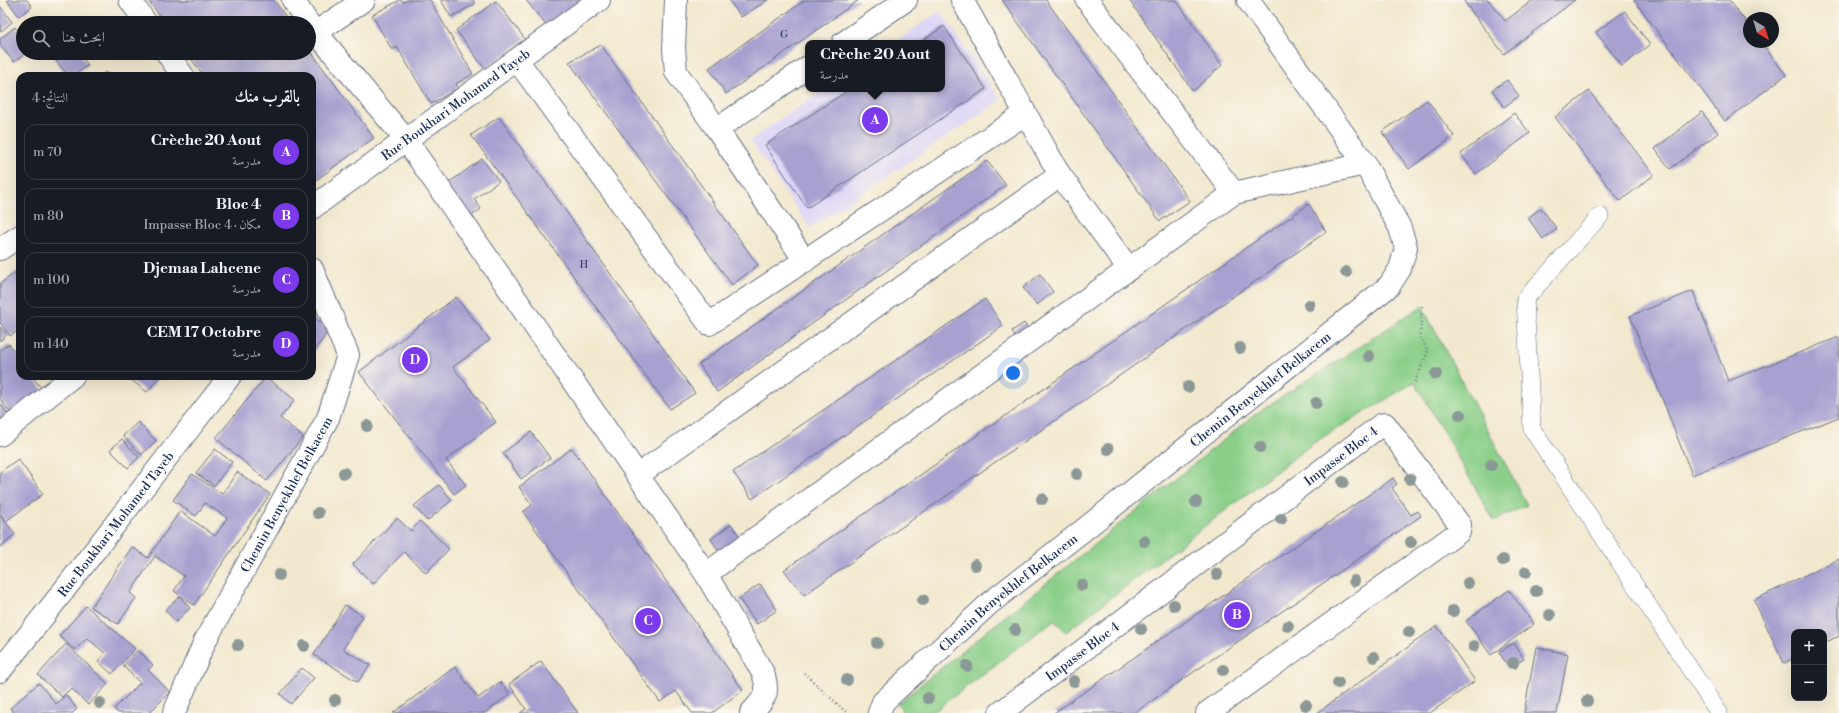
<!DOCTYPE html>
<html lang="ar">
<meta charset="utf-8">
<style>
:root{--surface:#171b24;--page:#242831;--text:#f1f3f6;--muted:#9ea1a6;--line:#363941;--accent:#7c3aed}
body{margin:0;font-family:"Libre Bodoni",Amiri,serif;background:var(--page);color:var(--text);direction:rtl}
.controls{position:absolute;right:12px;bottom:12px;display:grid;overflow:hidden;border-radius:8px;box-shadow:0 4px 16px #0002}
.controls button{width:36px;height:36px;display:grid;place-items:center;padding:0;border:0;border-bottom:1px solid var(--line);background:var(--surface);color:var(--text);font:20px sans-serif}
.compass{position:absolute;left:1743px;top:12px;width:36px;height:36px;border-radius:50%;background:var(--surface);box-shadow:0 4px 16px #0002;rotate:142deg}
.you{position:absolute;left:1013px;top:373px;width:14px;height:14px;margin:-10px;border:3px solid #fff;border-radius:50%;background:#1a73e8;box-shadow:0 0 0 6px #1a73e833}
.badge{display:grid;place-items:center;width:26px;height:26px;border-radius:50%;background:var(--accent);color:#fff;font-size:13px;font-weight:700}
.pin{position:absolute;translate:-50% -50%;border:2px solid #fff;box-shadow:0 1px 4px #0006}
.popup{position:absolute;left:805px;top:40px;width:140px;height:52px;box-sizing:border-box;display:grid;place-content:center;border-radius:8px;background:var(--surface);filter:drop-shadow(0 1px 3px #0005);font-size:13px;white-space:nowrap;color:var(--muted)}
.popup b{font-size:15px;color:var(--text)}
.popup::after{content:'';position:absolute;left:50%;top:100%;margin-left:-8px;border:8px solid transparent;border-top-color:var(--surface)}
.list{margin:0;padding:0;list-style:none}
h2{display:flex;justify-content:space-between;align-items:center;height:52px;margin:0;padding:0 16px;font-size:17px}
h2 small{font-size:13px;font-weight:400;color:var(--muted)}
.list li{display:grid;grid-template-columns:26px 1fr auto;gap:12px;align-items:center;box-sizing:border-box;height:56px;margin:0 8px 8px;padding:0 8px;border:1px solid var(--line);border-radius:12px}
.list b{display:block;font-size:15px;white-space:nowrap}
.list p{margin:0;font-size:13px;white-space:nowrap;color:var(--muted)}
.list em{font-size:13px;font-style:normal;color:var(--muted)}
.icon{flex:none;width:22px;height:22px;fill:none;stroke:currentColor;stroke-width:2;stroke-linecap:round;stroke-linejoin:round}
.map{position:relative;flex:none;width:1839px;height:713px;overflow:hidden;direction:ltr}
.search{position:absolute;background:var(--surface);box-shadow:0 4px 16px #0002;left:16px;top:16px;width:300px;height:44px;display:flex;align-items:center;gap:10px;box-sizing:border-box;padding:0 14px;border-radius:22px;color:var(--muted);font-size:15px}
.panel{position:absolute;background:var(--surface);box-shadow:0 4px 16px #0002;left:16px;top:72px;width:300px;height:308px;border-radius:12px;direction:rtl}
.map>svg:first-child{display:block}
</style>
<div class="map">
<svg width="1839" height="713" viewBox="0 0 1839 713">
<rect width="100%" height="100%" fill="#fbf7ec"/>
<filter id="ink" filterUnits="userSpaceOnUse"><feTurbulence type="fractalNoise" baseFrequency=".025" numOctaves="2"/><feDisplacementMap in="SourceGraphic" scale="8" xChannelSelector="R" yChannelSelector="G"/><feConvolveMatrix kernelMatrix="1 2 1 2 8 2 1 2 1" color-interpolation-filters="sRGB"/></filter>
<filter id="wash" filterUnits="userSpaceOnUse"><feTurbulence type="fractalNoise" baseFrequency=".012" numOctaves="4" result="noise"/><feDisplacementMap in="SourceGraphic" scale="16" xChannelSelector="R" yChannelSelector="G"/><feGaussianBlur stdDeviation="0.9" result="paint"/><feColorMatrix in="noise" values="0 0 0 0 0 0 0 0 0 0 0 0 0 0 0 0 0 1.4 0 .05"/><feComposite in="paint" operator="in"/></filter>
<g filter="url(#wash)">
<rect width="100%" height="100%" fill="#f2e8ce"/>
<!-- built -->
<polygon fill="#ddd5f6" points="940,11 1001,100 810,228 750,140 825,89 942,89 942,43 893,43"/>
<!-- green -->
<polygon fill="#8acf89" stroke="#527f74" points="1422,306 1527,505 1494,521 1415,382 1315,442 1066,632 1054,620 932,713 903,713 898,703 1257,413"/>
<g id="blocks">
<!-- building -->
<g fill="#a7a0d0">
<polygon points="7,0 27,0 32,7 19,16"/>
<polygon points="148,0 274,0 290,23 165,23"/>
<polygon points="400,0 404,2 407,0 430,0 473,74 456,84 458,88 431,104 397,47 392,50 372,15"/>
<polygon points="441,0 473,0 475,4 451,17"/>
<polygon points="526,0 585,0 549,29"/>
<polygon points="729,0 768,0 741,17"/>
<polygon points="805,0 859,0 726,94 709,68"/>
<polygon points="1002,0 1046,0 1190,201 1160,221"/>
<polygon points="1129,0 1176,0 1222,65 1193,91"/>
<polygon points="1463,0 1489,0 1505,21 1533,0 1575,0 1504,54"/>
<polygon points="1634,0 1729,0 1749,26 1749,42 1761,42 1786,75 1725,121"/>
<polygon points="496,1 525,39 485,69 456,30"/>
<polygon points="0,6 12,22 0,32"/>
<polygon points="1625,11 1650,45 1622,66 1596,32"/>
<polygon points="944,26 986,89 807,208 765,145 850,89 942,89 942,43 919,43"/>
<polygon points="15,27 23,38 23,53 26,53 14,62 0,45 0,39"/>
<polygon points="601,45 758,265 732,285 569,62"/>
<polygon points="309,49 374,138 312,183 312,76 204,76 187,53 309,53"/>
<polygon points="50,53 79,53 88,65 73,76 68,76"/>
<polygon points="106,72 109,76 101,76"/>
<polygon points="1507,80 1519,96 1504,107 1492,90"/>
<polygon points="1589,91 1654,175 1620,201 1555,117"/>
<polygon points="1427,100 1454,136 1409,169 1382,132"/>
<polygon points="1702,112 1718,133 1670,169 1655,149"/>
<polygon points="1514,113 1530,133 1476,174 1461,154"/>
<polygon points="499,117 695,393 670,409 471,135"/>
<polygon points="482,159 499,181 474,199 481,209 467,219 444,186"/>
<polygon points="987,161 1006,185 717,392 699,364"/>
<polygon points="1309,204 1326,232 804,595 784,570"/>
<polygon points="1541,208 1557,229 1543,239 1528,218"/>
<polygon points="20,269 20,329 10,336 0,323 0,284"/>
<polygon points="1040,274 1053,292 1037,305 1023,288"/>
<polygon points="1693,291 1728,381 1839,337 1839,417 1692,475 1630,316"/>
<polygon points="456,297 490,340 453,367 496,422 446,460 466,485 454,494 359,372"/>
<polygon points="985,299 1003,326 752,499 733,472"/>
<polygon points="312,316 330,329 312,354"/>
<polygon points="1024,323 1032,335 1019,343 1012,331"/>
<polygon points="0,327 7,335 0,341"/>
<polygon points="9,344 20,359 20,376 32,376 44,392 12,415 0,399 0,350"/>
<polygon points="126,376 160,376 147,392"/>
<polygon points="266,377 295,400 280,418 303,437 267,481 216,438"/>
<polygon points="0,403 8,414 0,420"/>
<polygon points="138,422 156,441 141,455 123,436"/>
<polygon points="531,432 550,458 521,479 503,453"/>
<polygon points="122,439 139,457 128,468 110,450"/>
<polygon points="572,448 743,690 712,713 692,713 676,691 660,702 523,512 532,505 519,487"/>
<polygon points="215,449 232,462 214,486 196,473"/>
<polygon points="18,459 43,494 6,521 0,513 0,472"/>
<polygon points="237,472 270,494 194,605 174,591 184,576 155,556 130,593 136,598 118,624 91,607 132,547 148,558 180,511 215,536 227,518 205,503 196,516 173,500 192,474 222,494"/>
<polygon points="1393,478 1397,484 1392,488 1411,515 1418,511 1421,516 1134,713 1054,713"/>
<polygon points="439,485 452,500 427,521 414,506"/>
<polygon points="0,515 15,534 0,547"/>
<polygon points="397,518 411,531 420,521 449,549 426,573 404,552 373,584 353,564"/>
<polygon points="731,524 743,541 722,556 711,539"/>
<polygon points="1839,559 1839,636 1824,643 1824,632 1794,632 1794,658 1784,663 1754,600"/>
<polygon points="760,584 777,610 757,624 739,599"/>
<polygon points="1509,590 1534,624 1491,655 1466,621"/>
<polygon points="180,596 190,608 176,622 165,610"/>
<polygon points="345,605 363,616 343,649 370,665 358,682 314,655"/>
<polygon points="86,606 135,649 112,674 98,661 105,653 87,638 75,650 59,636"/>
<polygon points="1437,626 1475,681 1430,713 1317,713"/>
<polygon points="1514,643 1524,659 1509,668 1499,652"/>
<polygon points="66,644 108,684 88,705 71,688 62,697 38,675"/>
<polygon points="1536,647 1568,654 1557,713 1524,713"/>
<polygon points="138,650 153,665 148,670 170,692 149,713 118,713 114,709 140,683 123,666"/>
<polygon points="541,661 578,713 520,713 526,709 509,684"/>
<polygon points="455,667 478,698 500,682 510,694 485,713 393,713"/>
<polygon points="302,668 314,678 291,704 280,694"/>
<polygon points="39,683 56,704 66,695 77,709 73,713 14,713 10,708"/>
</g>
</g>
</g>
<g filter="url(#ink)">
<use href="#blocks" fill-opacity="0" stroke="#667085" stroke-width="1"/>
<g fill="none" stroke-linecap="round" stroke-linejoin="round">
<!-- lane casing -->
<g stroke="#667085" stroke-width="18">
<polyline id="lane" points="1600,216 1525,299 1532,429 1719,713"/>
</g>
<!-- street casing -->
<g stroke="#667085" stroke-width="24">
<g id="street">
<polyline points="130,0 146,23"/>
<polyline points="293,0 308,23"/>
<polyline points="676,0 674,48 676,72 717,129 808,67"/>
<polyline points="962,0 1060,175"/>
<polyline points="1087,0 1234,193 1365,164"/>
<path d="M309,24l97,116 300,434 57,99c7,22 2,24 -12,40"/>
<polyline points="315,33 364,0"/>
<polyline points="843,43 906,0"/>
<polyline points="167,53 183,76"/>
<polyline points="517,60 709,324 1025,114"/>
<polyline points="717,129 805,261"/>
<path id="s1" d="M312,208l287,-208"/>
<polyline points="0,249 20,236"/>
<polyline points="0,435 73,376"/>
<polyline points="648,468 1060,175 1129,269"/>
<polyline points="706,574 1234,193"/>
<path id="s2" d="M0,671l54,-68 176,-227"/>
<path id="s3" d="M174,713l31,-72 123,-223 20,-63 -36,-86"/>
<path id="s4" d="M879,713l4,-11 107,-99 91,-71 308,-246 11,-17 6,-21 -6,-20 -35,-64 -117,-164"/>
<path id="s5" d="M1000,713l381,-288 4,-1 75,101 -1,7 -252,181"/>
</g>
</g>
<!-- path -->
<g stroke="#667085" stroke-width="2.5" stroke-dasharray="1 3" stroke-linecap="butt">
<polyline points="1415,382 1428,351 1420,337 1422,306"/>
<polyline points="804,673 847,713"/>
</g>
<!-- lane -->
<use href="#lane" stroke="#fff" stroke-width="17"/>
<!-- street -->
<use href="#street" stroke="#fff" stroke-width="22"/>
</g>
<!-- trees -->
<g fill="#8b9896">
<circle cx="1346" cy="272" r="6"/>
<circle cx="1309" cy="305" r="6"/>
<circle cx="1240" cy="348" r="6"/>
<circle cx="1369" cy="356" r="6"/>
<circle cx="1436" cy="374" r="6"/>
<circle cx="1188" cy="387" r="6"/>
<circle cx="1316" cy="403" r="6"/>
<circle cx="1460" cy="415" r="6"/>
<circle cx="367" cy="426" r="6"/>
<circle cx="1260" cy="447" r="6"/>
<circle cx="1108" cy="449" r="6"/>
<circle cx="1491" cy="465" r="6"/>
<circle cx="344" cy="473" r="6"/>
<circle cx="1077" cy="474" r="6"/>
<circle cx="1410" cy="479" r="6"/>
<circle cx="1343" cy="482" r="6"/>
<circle cx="1042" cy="499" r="6"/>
<circle cx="1196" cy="502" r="6"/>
<circle cx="318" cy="513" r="6"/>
<circle cx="1281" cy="519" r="6"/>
<circle cx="1144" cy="541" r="6"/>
<circle cx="1411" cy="542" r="6"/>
<circle cx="1503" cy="560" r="6"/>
<circle cx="975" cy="565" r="6"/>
<circle cx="1526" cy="572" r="6"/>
<circle cx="1217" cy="574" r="6"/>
<circle cx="279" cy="575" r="6"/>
<circle cx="1354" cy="581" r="6"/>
<circle cx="1468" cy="583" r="6"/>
<circle cx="1082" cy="585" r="6"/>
<circle cx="1536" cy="591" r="6"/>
<circle cx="923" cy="600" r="6"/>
<circle cx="1174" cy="605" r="6"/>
<circle cx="1453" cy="611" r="6"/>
<circle cx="1550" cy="615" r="6"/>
<circle cx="1288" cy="626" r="6"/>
<circle cx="1141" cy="629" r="6"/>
<circle cx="1015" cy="630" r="6"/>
<circle cx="1409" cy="632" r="6"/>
<circle cx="877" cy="643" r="6"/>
<circle cx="238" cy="645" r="6"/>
<circle cx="304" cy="646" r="6"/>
<circle cx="1474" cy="646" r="6"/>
<circle cx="1374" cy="657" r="6"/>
<circle cx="1513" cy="663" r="6"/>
<circle cx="967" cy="666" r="6"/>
<circle cx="1223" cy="670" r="6"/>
<circle cx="847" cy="680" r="6"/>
<circle cx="1074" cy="681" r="6"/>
<circle cx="1338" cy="683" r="6"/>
<circle cx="928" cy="698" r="6"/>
<circle cx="335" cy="700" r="6"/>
<circle cx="1587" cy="701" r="6"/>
<circle cx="100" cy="703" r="6"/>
<circle cx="1306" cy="705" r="6"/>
</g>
</g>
<g text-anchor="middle" stroke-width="3.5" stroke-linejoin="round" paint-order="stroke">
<!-- number labels -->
<g font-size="11" fill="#3e4b7a">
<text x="784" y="38">G</text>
<text x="584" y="268">H</text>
</g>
<!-- street labels -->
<g font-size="13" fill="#1b2f5e" stroke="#fbf7ec">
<text dy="5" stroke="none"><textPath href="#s1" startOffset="177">Rue Boukhari Mohamed Tayeb</textPath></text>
<text dy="5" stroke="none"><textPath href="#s4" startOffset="502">Chemin Benyekhlef Belkacem</textPath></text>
<text dy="5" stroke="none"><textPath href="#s5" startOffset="427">Impasse Bloc 4</textPath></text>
<text dy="5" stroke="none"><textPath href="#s3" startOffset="246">Chemin Benyekhlef Belkacem</textPath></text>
<text dy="5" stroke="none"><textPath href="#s2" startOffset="187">Rue Boukhari Mohamed Tayeb</textPath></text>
<text dy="5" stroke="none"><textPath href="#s4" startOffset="178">Chemin Benyekhlef Belkacem</textPath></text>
<text dy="5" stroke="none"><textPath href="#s5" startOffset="103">Impasse Bloc 4</textPath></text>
</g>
</g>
</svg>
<div class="controls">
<button>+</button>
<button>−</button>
</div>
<svg class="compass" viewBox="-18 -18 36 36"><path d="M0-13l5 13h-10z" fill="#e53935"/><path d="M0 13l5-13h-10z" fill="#9ea1a6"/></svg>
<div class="you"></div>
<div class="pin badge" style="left:875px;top:120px">A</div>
<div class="popup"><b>Crèche 20 Aout</b>مدرسة</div>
<div class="pin badge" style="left:1237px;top:615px">B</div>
<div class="pin badge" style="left:648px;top:621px">C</div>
<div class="pin badge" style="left:415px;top:360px">D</div>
<div class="search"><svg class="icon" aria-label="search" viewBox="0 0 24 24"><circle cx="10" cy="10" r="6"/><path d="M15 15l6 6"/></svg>ابحث هنا</div>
<section class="panel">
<h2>بالقرب منك<small>النتائج: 4</small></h2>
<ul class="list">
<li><span class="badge">A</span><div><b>Crèche 20 Aout</b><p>مدرسة</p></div><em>70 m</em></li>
<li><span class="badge">B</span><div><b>Bloc 4</b><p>مكان · Impasse Bloc 4</p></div><em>80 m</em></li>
<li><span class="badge">C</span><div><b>Djemaa Lahcene</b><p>مدرسة</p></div><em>100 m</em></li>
<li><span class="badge">D</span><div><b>CEM 17 Octobre</b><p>مدرسة</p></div><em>140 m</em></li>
</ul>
</section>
</div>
